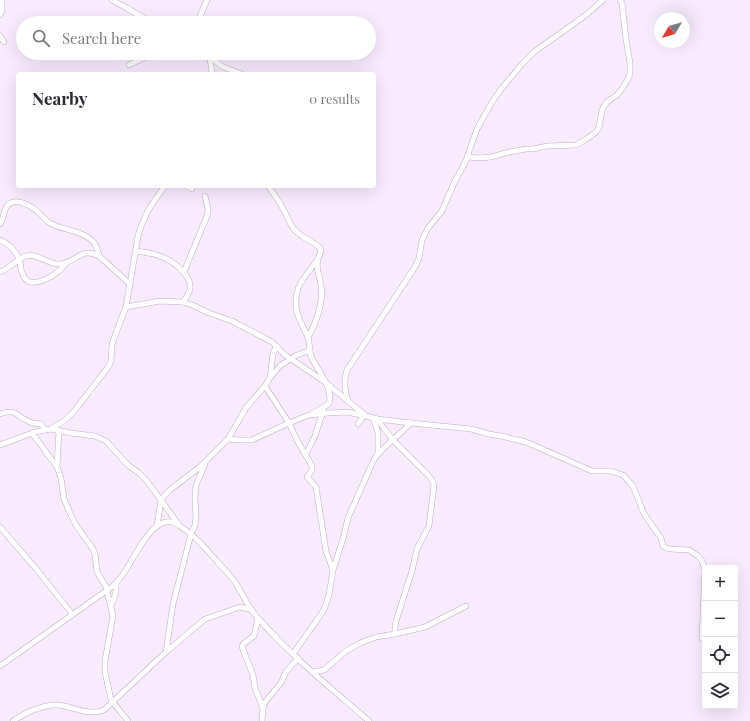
<!DOCTYPE html>
<meta charset="utf-8">
<style>
:root{--surface:#fff;--page:#f2f2f3;--text:#2b2b33;--muted:#7c7c81;--line:#e1e1e2}
body{margin:0;font-family:"Playfair Display",serif;background:var(--page);color:var(--text)}
.controls{position:absolute;right:12px;bottom:12px;display:grid;overflow:hidden;border-radius:4px;box-shadow:0 4px 16px #0002}
.controls button{width:36px;height:36px;display:grid;place-items:center;padding:0;border:0;border-bottom:1px solid var(--line);background:var(--surface);color:var(--text);font:20px sans-serif}
.compass{position:absolute;left:654px;top:12px;width:36px;height:36px;border-radius:50%;background:var(--surface);box-shadow:0 4px 16px #0002;rotate:232deg}
.list{margin:0;padding:0;list-style:none}
h2{display:flex;justify-content:space-between;align-items:center;height:52px;margin:0;padding:0 16px;font-size:17px}
h2 small{font-size:13px;font-weight:400;color:var(--muted)}
.icon{flex:none;width:22px;height:22px;fill:none;stroke:currentColor;stroke-width:2;stroke-linecap:round;stroke-linejoin:round}
.map{position:relative;flex:none;width:750px;height:721px;overflow:hidden}
.search{position:absolute;background:var(--surface);box-shadow:0 4px 16px #0002;left:16px;top:16px;width:360px;height:44px;display:flex;align-items:center;gap:10px;box-sizing:border-box;padding:0 14px;border-radius:22px;color:var(--muted);font-size:15px}
.panel{position:absolute;background:var(--surface);box-shadow:0 4px 16px #0002;left:16px;top:72px;width:360px;height:116px;border-radius:4px}
.map>svg:first-child{display:block}
</style>
<div class="map">
<svg width="750" height="721" viewBox="0 0 750 721">
<rect width="100%" height="100%" fill="#f9ebfe"/>
<g fill="none" stroke-linecap="round" stroke-linejoin="round">
<!-- street casing -->
<g stroke="#c0aac7" stroke-width="6">
<g id="street">
<polyline points="112,0 127,8 152,23"/>
<polyline points="0,15 2,11 2,0"/>
<polyline points="197,23 207,0"/>
<polyline points="0,36 4,42"/>
<polyline points="205,53 223,67 242,74"/>
<polyline points="210,57 212,74"/>
<polyline points="129,65 143,58 149,53"/>
<polyline points="468,157 479,158 491,157 509,152 526,149 533,149 547,146 576,145 585,140 596,132 599,127 602,110 604,106 607,102 617,95 622,89 628,79 630,74 630,63 626,39 622,3 620,0"/>
<polyline points="187,186 192,189"/>
<path d="M268,186c5,7 10,13 14,21 5,7 7,18 14,24 7,8 18,10 25,18 0,7 -5,13 -9,18 -12,15 -19,25 -15,45 2,9 8,17 11,26 2,5 1,12 3,18 6,14 23,32 18,48l-16,9"/>
<path d="M0,224c5,-6 2,-20 14,-22 8,-2 20,6 25,11 3,3 6,6 9,9 12,8 29,7 41,16 6,4 9,11 10,18"/>
<path d="M0,240c8,3 16,11 19,19 2,4 1,9 3,13 3,12 11,12 22,8 9,-4 16,-8 22,-17"/>
<path d="M136,251c7,1 14,2 21,4 13,4 35,18 33,34 -1,5 -4,9 -7,13"/>
<path d="M0,272c10,-3 16,-13 26,-16 12,-3 21,8 33,8 17,0 21,-18 40,-8l31,28"/>
<polyline points="184,272 207,216 208,209 205,196"/>
<polyline points="126,307 160,301 183,302 192,305 209,313 232,321 272,342 285,355 325,382 365,415"/>
<path d="M308,338c8,-16 16,-35 13,-53 -1,-10 -6,-14 -3,-25"/>
<polyline points="270,377 273,354 276,346"/>
<polyline points="265,386 289,423 298,442 312,466 312,470 307,477 316,487 326,551 333,570"/>
<path d="M348,401c-3,-10 -5,-21 -1,-31l68,-103 4,-9 3,-18 6,-12 14,-17 12,-28 11,-20 12,-34 15,-27 10,-14 20,-24 12,-12 52,-37 17,-15"/>
<path d="M0,414c16,-6 16,2 28,7 4,3 9,2 13,3l4,5"/>
<polyline points="373,418 378,432 378,454"/>
<polyline points="377,419 393,440 428,475 432,480 434,485 429,526 417,549 412,571 396,621 395,627 395,634"/>
<polyline points="358,424 364,415"/>
<polyline points="51,429 71,433 95,436 106,441 128,465 139,473 147,481 179,525"/>
<polyline points="32,433 57,467 61,478 64,499 69,511 76,525 93,549 95,554 97,572 108,590"/>
<polyline points="228,439 246,408 265,386 269,379 280,366 295,356 310,350"/>
<path d="M0,445l35,-13 16,-3 13,-8 8,-7 37,-48 2,-5 1,-16 2,-7 12,-31 12,-71c6,-21 14,-33 27,-50"/>
<polyline points="306,454 315,436 323,411"/>
<polyline points="57,466 59,431"/>
<polyline points="157,526 161,500 164,496 171,489 200,467 228,439 239,440 252,440 289,423 309,415 328,413 347,412 366,416 377,419 411,423 471,429 489,434 501,436 526,442 592,471 611,471 623,475 633,486 644,514 661,538 663,546 666,548 671,549 689,550 698,556 702,561 705,570 702,639"/>
<polyline points="0,527 38,571 72,614"/>
<polyline points="107,591 113,616 105,661 105,672 111,700 128,721"/>
<polyline points="111,606 116,593 116,583"/>
<polyline points="258,618 254,636 243,644 242,647 253,675 255,688 263,708"/>
<polyline points="166,652 173,604 191,534 195,525 196,518 195,498 196,485 205,464"/>
<polyline points="293,654 324,610 329,595 333,570 343,539 348,518 371,466 376,456 383,449 411,423"/>
<path d="M0,666l113,-80c3,-3 6,-6 8,-9 11,-14 27,-53 45,-55 5,-1 11,1 14,4 14,9 25,21 35,33 7,8 14,15 20,23 8,12 13,26 23,36 33,38 73,70 111,103"/>
<polyline points="313,672 324,670 346,651 360,643 376,637 395,634 425,627 466,606"/>
<path d="M13,721c11,-8 31,-17 45,-16 17,2 29,11 46,5l62,-58 39,-33 35,-12 12,3"/>
<polyline points="262,721 263,708 265,702 281,683 286,672 298,658"/>
</g>
</g>
<!-- street -->
<use href="#street" stroke="#fff" stroke-width="5"/>
</g>
</svg>
<div class="controls">
<button>+</button>
<button>−</button>
<button><svg class="icon" aria-label="locate" viewBox="0 0 24 24"><circle cx="12" cy="12" r="6"/><path d="M12 2v4M12 18v4M2 12h4M18 12h4"/></svg></button>
<button><svg class="icon" aria-label="layers" viewBox="0 0 24 24"><path d="M12 4l9 5-9 5-9-5zM3 14l9 5 9-5"/></svg></button>
</div>
<svg class="compass" viewBox="-18 -18 36 36"><path d="M0-13l5 13h-10z" fill="#e53935"/><path d="M0 13l5-13h-10z" fill="#7c7c81"/></svg>
<div class="search"><svg class="icon" aria-label="search" viewBox="0 0 24 24"><circle cx="10" cy="10" r="6"/><path d="M15 15l6 6"/></svg>Search here</div>
<section class="panel">
<h2>Nearby<small>0 results</small></h2>
<ul class="list">
</ul>
</section>
</div>
